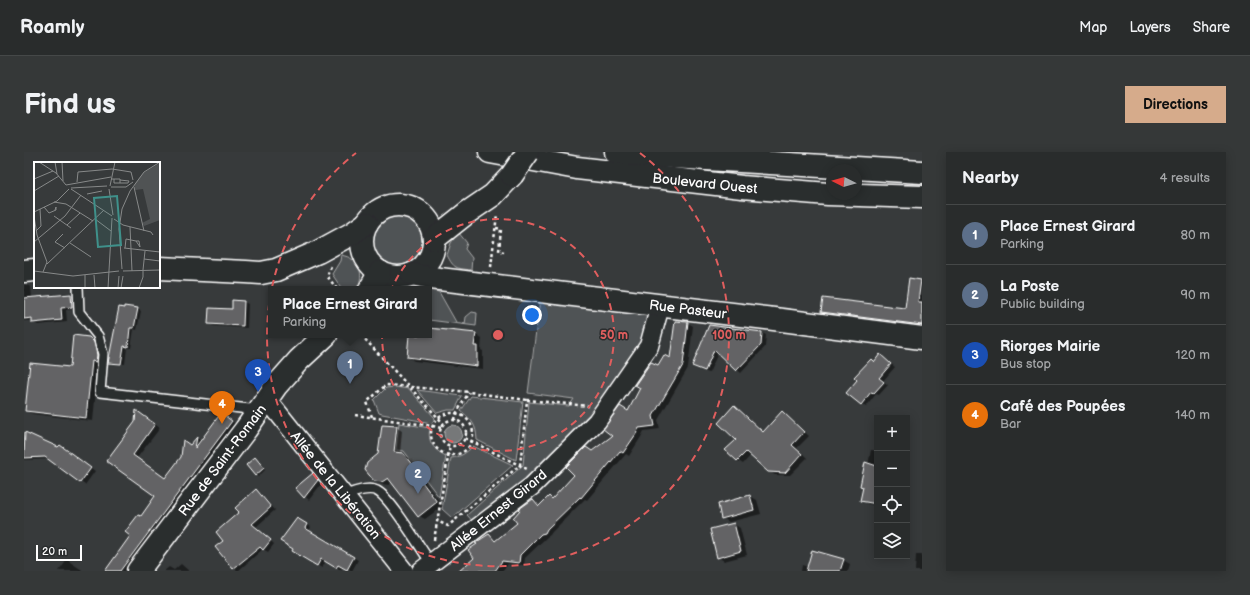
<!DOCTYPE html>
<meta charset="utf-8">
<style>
:root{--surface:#292c2c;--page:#353838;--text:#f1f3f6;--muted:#a5a7a9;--line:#454848;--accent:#d6ab8b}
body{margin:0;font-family:"Balsamiq Sans",sans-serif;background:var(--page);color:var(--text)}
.controls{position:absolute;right:12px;bottom:12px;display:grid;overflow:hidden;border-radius:0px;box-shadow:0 2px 10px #0003}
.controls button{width:36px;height:36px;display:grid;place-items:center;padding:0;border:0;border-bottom:1px solid var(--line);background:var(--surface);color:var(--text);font:20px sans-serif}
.compass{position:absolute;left:802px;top:12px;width:36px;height:36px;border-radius:50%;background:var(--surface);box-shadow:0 2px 10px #0003;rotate:275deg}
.scale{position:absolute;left:12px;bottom:10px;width:46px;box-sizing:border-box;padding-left:4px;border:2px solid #fff;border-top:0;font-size:11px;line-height:14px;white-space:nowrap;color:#fff;-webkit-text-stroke:3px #2a2d2e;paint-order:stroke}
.you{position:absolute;left:508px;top:163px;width:14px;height:14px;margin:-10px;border:3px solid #fff;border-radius:50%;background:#1a73e8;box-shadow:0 0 0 6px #1a73e833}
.badge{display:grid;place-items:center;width:26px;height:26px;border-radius:50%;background:var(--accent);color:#fff;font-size:13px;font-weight:700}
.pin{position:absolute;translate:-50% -33px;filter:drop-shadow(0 1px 2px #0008)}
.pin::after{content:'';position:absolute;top:21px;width:14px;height:12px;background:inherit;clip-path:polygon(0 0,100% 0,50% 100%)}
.popup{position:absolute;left:244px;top:134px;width:164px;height:52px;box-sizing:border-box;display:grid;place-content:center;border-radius:0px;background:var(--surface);filter:drop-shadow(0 1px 3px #0005);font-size:13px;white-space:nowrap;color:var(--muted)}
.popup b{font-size:15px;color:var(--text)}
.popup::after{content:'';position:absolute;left:50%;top:100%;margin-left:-8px;border:8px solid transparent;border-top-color:var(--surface)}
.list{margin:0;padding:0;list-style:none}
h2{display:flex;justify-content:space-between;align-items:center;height:52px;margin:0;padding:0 16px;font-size:17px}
h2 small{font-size:13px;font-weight:400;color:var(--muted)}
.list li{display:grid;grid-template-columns:26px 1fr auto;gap:12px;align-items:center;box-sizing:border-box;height:60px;padding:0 16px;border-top:1px solid var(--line)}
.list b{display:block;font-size:15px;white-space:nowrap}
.list p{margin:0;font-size:13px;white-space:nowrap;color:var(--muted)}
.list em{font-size:13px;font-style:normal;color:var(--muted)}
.icon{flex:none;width:22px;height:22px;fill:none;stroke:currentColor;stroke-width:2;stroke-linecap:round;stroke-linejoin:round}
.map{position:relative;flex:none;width:898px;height:419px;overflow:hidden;border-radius:0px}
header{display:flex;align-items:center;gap:24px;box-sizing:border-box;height:56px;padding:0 20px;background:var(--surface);border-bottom:1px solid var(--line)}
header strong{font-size:19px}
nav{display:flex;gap:22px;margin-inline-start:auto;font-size:14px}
.intro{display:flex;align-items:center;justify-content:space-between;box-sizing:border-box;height:96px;padding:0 24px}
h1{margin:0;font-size:28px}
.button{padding:10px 18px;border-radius:0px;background:var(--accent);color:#111;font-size:14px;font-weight:700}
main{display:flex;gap:24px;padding:0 24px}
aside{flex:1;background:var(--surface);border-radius:0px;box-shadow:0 2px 10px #0003}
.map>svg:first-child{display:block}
</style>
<header>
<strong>Roamly</strong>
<nav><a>Map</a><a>Layers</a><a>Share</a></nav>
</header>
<div class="intro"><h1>Find us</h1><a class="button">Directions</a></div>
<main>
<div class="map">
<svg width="898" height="419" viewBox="0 0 898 419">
<rect width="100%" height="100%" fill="#373a3b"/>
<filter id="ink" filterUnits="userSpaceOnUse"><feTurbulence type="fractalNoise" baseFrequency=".025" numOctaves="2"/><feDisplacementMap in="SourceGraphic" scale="8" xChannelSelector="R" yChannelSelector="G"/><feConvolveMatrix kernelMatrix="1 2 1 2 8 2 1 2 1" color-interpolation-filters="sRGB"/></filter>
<g filter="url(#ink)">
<!-- green -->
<g fill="#505354" stroke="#a8a9aa">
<circle cx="373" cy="88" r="27"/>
<path d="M434,80l9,11 -2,6 7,9 -1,12c-15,-2 -17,-1 -24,-15l4,-12z"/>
<path d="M317,103c4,1 9,2 12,5 9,7 10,20 3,29h-14l-10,-15 8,-13z"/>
<polygon points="405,138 415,140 432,170 441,172 442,165 448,160 453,161 452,174 405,168"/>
<polygon points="516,147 625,161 618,192 570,266 453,374 443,363 499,313 505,250 545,254 550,247 504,241"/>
<polygon points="371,235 385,237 411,266 408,271 358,262 355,261 350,248 362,236"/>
<polygon points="393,238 438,244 431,258 424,258 413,261"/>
<path d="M447,244l52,6 -7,58 -39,-20c-1,-15 -4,-19 -16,-29z"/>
<path d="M375,271l31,5c-3,14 4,22 16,28l-7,41 -35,-46 -8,-1z"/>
<path d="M449,294l40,19 -61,53 -10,-9 9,-51c10,-1 15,-5 22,-12z"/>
</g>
<!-- water -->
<circle fill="#767879" stroke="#adaeaf" cx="429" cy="282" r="9"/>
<!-- shadow -->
<g fill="#0007">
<polygon points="896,128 898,129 898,175 804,163 798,160 882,157"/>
<polygon points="0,132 7,135 8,146 47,143 51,146 52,157 42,158 43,170 14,173 9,170 9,168 0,169"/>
<polygon points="220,150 224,152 223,176 190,174 185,172 209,158"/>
<polygon points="113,157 117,159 113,178 110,177 107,196 103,196 101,212 89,211 89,212 86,211 101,158"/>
<polygon points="664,171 669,174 664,216 634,268 636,277 620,279 617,285 605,304 602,302 563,348 561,347 528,380 526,383 523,385 501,406 500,413 484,412 478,419 444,419 465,383 473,389 495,371 509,348 517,354 529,348 551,323 568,300 590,284 604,260 634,215 646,207"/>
<polygon points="686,174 738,181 742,183 741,195 717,221 694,201 685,221 673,216"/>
<polygon points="405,177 452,182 458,186 457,198 459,199 459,217 390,209 384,205 386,183 405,183"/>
<polygon points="65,186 72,190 76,195 69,269 9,262 2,259 47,216"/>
<polygon points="856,203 871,215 859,229 864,233 855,243 852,242 842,255 837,252 850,210"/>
<polygon points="710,255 716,258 740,280 758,261 763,264 785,284 773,296 783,306 766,323 751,323 745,319 727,303 719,312 713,308 713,288"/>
<polygon points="117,262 136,276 113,306 141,327 173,286 177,289 203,265 213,273 103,419 92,419 107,383 117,366 132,344 84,309"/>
<polygon points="372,275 378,279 376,302 386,306 395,317 392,319 419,354 401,367 395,364 368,330 365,333 357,332 351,328 355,302"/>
<polygon points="0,288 35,297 41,297 71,319 61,333 25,307 0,308"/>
<polygon points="847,298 853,299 853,354 844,352 837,348"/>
<polygon points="233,308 241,318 234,325 223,314"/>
<polygon points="289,322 293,325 298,331 285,348 272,336"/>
<polygon points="232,338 236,341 251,358 232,375 250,392 244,400 239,397 214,419 210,416 201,389"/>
<polygon points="726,344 733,348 737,362 705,370 698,366"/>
<polygon points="274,367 287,375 285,379 334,408 328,419 319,414 317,418 302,409 298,416 269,399"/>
<polygon points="710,372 716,376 723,403 700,409 694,405"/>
<polygon points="892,403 898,403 898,419 891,419"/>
<polygon points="43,408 58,418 57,419 35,419"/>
<polygon points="819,408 826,412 824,419 777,419 778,413 784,415"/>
<polygon points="157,412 165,419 140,419 145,415 150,418"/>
</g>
<!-- building -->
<g fill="#636465" stroke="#fff">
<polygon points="885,126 897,128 894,150 898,150 898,173 797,160 799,146 881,156"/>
<polygon points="47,142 48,155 37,156 38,168 8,171 8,166 0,167 0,146"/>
<polygon points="208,148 220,149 219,174 184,172 185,156 208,157"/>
<polygon points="100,154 114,156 110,176 106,176 104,195 100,194 97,212 84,211 95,155 100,156"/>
<polygon points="651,169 664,170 659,213 629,264 631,274 615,276 612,282 599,301 596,299 557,346 556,345 523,377 521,381 517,382 496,403 495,411 478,409 471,419 435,419 450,406 444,398 453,392 451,391 465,382 471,389 493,371 489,366 496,358 495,357 509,347 515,354 525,344 528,347 550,323 542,315 562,295 568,299 588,284 579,277 596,254 604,259 616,236 611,233 627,210 634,213 640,203 646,206"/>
<polygon points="685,173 738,180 737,193 712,219 690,198 681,219 668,214"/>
<polygon points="405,176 452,181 450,194 453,194 453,214 383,205 385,183 405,183"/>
<polygon points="49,183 65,185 70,190 73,203 72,210 68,209 62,266 1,259 6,211 46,215"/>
<polygon points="856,202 867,212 855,226 860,230 850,241 847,240 837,253 822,241 833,228 830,225 847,207 850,210"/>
<polygon points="710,253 739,280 758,259 780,280 768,293 778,302 761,321 744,320 722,300 713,309 701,298 712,288 694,271"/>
<polygon points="112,258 131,272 109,303 141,326 157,305 159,288 166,293 173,285 171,296 197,261 208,269 96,419 81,419 106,384 101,380 114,363 117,364 131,344 82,309 111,270"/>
<polygon points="358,273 373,274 370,300 379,301 389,314 387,315 413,350 394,365 364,326 358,330 350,329 341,318 343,311 354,302"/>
<polygon points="1,280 34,295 36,293 67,316 56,331 21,305 0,306"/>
<polygon points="231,305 240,316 231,324 222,313"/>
<polygon points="841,310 853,314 853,352 836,349 839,335 836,334"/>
<polygon points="289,321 294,328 280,346 271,336"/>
<polygon points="232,337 247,355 228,372 247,388 239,398 236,395 209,417 191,395 199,389 192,380 215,360 211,356"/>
<polygon points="726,343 730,358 697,367 694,352"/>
<polygon points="273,366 283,372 281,376 330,405 323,418 314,413 312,416 297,407 293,414 268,399 269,397 256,389"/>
<polygon points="710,371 717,399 693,406 686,377"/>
<polygon points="788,398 820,407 816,419 782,419"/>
</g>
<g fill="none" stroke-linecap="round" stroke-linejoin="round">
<!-- lane casing -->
<g stroke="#fff" stroke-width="12">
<g id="lane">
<polyline points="54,135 55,160 74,184 79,202 76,240 234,258"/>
<path d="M320,343c9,-2 24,-9 33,-4 13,6 44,58 54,72"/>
</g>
</g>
<!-- street casing -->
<g stroke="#fff" stroke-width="21">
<g id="street">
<polyline points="243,247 380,419"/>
<polyline points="397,419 508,334 573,269 625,194 636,154"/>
</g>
</g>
<!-- secondary casing -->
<g stroke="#fff" stroke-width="25">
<g id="secondary">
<circle cx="374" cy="89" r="36"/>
<polyline points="410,87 444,60 469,43 488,23"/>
<polyline points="135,116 222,120 237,121 252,118 294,100 329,81 343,71"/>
<polyline points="0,119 11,118"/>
<polyline points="388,122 407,126 750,167 898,186"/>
<polyline points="346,137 356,120"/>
<polyline points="114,419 222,277 252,234 275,208 302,183"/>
</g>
</g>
<!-- primary casing -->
<g stroke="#fff" stroke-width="25">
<g id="primary">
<polyline points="466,0 553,16 718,35 804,42 898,45"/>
<polyline points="592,0 614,3 898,20"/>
</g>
</g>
<!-- path -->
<g stroke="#fff" stroke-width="2.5" stroke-dasharray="3 3" stroke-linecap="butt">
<polyline points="472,76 477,77 475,99 480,100"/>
<polyline points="307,114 303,124 313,137"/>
<polyline points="467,115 473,62"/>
<polyline points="337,183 420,272"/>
<polyline points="503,248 565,254"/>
<circle cx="428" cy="282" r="21"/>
<polyline points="331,263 409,274 417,276"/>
<polyline points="348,265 343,250 362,233 445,240 503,248 496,313 424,374 413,369"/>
<polyline points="431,268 432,262 445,240"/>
<circle cx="429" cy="281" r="13"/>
<polyline points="441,286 503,317"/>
<polyline points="410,388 426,294"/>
</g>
<!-- lane -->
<use href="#lane" stroke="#2a2d2e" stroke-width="9"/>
<!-- street -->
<use href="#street" stroke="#2a2d2e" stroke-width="18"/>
<!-- secondary -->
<use href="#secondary" stroke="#2a2d2e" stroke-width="22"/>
<!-- primary -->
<use href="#primary" stroke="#2a2d2e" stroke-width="22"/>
<!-- secondary-bridge casing -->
<g stroke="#fff" stroke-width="25" stroke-linecap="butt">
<polyline id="secondary-bridge" points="488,23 504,0"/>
</g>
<!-- secondary-bridge -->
<use href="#secondary-bridge" stroke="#2a2d2e" stroke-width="22"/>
</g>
</g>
<!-- distance rings -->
<g fill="none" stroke="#e05e5e" stroke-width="2" stroke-dasharray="7 5">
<circle cx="474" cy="183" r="116"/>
<path d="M616 1A231 231 0 1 1 332 1"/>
</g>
<g text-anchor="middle" stroke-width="3" stroke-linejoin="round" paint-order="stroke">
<!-- street labels -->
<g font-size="14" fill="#fff" stroke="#2a2d2e">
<text transform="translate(681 31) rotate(6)" y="5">Boulevard Ouest</text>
<text transform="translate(664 157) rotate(7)" y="5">Rue Pasteur</text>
<text transform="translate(198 308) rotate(-53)" y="5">Rue de Saint-Romain</text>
<text transform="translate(312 333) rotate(51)" y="5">Allée de la Libération</text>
<text transform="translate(474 358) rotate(-39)" y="5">Allée Ernest Girard</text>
</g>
</g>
<!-- overview -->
<g transform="translate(10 10)">
<rect width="126" height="126" fill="#373a3b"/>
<path d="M126,1v57l-16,6 -2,-3 8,-4 -7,-30 -8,1 -1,-5 9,-12z" fill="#505354"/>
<path fill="none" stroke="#878989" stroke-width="1" d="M5,0l17,11 10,12M21,0l2,12M28,0l1,19M0,17l19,-8M77,17h9v4h-6v-4M43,20l1,-10 34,-3 19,3 2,8M86,21h8l1,-2 -9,-1M32,23l45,-8M76,24l5,-24M77,25h15l7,-5M100,25l10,44M37,26l36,-2M37,27l41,27M75,27l4,26M0,29l25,-15M53,32l15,-3M20,40l12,2 27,17M10,45l5,6 7,-3v-3l-1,3M0,50l23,-11 12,-12M0,54l3,19 10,27 -4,10M20,54l17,12M61,57l16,12M80,57l9,6 28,7 2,3M33,63l13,-12M96,65l2,44M2,69l5,-5 -1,-17M29,72l-8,8 10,6M0,80l31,-26 16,-21M36,81l21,14M90,86l36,4M91,86l1,-9 10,2h3l1,6 -4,-6M110,97l16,2M13,102l57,-54M88,107l-3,-40 3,-20 8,-18 14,-19 16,-10M109,108l2,-19M0,109l39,5 46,-5M89,109l37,-1M60,113l1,13M51,126v-13M74,126l4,-70M84,126l1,-12M87,126l2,-12M105,126l4,-11v-7"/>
<path fill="#3f918b" fill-opacity="0.15" stroke="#3f918b" stroke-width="2" d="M83,34l4,49 -23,2 -4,-49z"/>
<rect width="126" height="126" fill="none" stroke="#fff" stroke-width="2"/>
</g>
<circle cx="474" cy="183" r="6" fill="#e05e5e" stroke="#2a2d2e" stroke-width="2"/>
<g font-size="12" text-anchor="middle" font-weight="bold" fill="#e05e5e" stroke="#2a2d2e" stroke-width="3" stroke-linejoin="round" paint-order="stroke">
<text x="590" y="187">50 m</text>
<text x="705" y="187">100 m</text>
</g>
</svg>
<div class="controls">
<button>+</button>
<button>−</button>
<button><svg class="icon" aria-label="locate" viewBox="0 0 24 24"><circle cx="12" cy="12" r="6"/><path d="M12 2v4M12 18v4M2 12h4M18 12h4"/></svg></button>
<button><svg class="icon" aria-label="layers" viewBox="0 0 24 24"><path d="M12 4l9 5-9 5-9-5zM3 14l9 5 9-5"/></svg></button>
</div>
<svg class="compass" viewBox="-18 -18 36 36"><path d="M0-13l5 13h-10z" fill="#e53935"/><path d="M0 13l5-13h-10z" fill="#a5a7a9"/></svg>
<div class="scale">20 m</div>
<div class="you"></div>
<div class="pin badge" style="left:326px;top:232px;background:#5c6f8a">1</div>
<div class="popup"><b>Place Ernest Girard</b>Parking</div>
<div class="pin badge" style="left:394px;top:342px;background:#5c6f8a">2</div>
<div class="pin badge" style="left:234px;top:240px;background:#1a4fb4">3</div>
<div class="pin badge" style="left:198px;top:272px;background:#e8710a">4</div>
</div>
<aside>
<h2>Nearby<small>4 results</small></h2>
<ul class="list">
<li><span class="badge" style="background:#5c6f8a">1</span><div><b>Place Ernest Girard</b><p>Parking</p></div><em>80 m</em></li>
<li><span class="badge" style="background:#5c6f8a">2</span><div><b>La Poste</b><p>Public building</p></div><em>90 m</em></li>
<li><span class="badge" style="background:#1a4fb4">3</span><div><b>Riorges Mairie</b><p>Bus stop</p></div><em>120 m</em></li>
<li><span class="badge" style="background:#e8710a">4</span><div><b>Café des Poupées</b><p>Bar</p></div><em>140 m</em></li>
</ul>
</aside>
</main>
